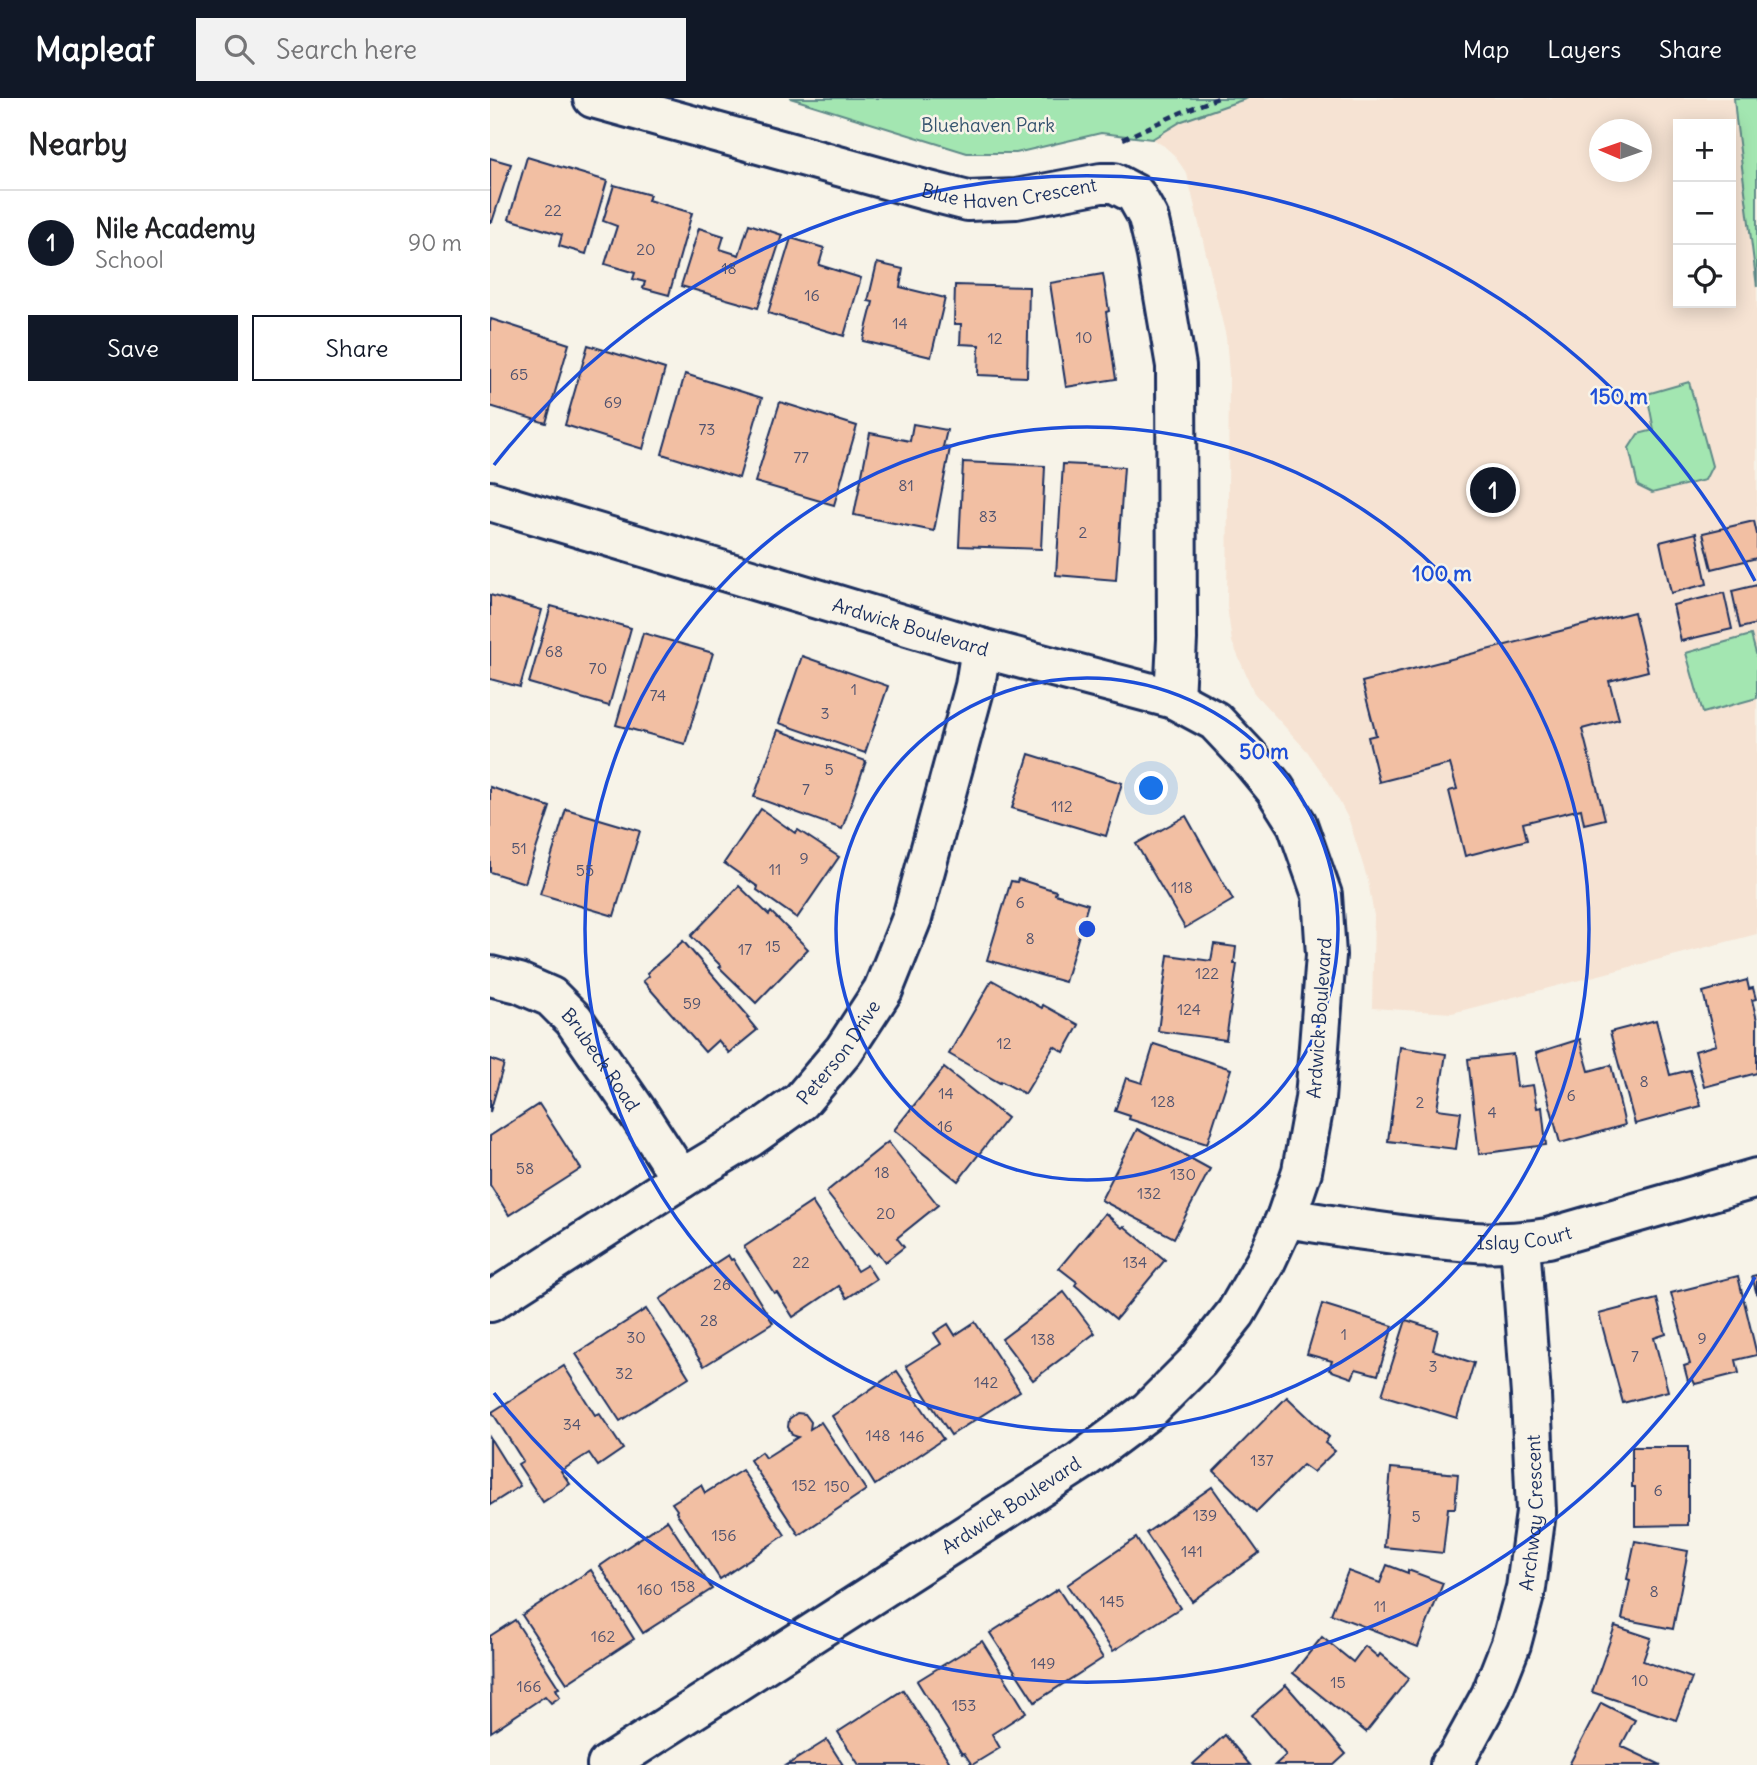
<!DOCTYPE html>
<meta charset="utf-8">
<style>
:root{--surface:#fff;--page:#f2f2f2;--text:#202124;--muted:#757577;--line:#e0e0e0;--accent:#111827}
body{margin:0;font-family:Delius,sans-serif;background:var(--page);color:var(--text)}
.controls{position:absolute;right:21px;top:21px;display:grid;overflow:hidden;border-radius:0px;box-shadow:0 4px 18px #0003}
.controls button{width:63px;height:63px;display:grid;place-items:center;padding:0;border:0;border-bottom:2px solid var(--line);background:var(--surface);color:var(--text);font:35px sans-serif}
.compass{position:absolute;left:1099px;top:21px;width:63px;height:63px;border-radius:50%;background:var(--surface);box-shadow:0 4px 18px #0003;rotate:272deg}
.you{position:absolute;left:662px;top:691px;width:24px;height:24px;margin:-18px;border:5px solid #fff;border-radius:50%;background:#1a73e8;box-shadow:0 0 0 10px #1a73e833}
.badge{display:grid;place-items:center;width:46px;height:46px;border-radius:50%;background:var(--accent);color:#fff;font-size:23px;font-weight:700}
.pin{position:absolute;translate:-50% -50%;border:4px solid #fff;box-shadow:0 2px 7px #0006}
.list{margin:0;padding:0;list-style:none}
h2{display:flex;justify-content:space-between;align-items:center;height:91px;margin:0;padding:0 28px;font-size:30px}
h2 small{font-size:23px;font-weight:400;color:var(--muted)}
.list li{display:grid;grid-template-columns:46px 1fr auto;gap:21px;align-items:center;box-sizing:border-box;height:105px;padding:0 28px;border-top:2px solid var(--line)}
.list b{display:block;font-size:26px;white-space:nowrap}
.list p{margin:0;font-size:23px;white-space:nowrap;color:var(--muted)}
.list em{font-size:23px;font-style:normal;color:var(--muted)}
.actions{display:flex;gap:14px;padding:21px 28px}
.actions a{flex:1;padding:16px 0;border:2px solid var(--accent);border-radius:0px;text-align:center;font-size:24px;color:var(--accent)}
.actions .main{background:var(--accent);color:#fff}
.icon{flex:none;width:38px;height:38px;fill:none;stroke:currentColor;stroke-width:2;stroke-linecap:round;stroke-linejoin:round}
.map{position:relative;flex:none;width:1267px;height:1667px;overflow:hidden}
header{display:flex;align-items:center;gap:42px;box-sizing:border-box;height:98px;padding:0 35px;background:var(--accent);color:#fff}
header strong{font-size:33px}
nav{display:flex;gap:38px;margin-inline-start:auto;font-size:24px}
.search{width:490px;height:63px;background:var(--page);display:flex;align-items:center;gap:18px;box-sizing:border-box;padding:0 24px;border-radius:0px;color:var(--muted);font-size:26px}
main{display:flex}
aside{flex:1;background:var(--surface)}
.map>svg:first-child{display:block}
</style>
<header>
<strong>Mapleaf</strong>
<div class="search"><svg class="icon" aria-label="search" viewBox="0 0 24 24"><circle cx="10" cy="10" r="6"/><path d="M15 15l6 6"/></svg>Search here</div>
<nav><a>Map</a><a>Layers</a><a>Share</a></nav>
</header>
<main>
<aside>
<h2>Nearby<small></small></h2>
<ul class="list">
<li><span class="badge">1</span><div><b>Nile Academy</b><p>School</p></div><em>90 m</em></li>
</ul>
<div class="actions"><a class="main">Save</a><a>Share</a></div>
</aside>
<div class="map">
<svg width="1267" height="1667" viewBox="0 0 1267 1667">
<rect width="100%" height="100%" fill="#f7f3e8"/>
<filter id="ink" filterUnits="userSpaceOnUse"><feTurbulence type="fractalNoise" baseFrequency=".0143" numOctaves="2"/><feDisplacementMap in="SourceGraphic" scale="14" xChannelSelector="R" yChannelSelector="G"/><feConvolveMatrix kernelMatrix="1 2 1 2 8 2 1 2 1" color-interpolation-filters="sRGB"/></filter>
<g filter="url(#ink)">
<!-- built -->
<path fill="#f6e3d3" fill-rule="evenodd" d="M758,0h509v836l-305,79 -80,-5 2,-92 -6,-35 -19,-61 -20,-38 -22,-31 -53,-58 -22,-51 -5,-36 2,-232 -3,-37 -39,-163 -13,-19 -10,-9 -12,-7 30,-18zM1188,26h53v179h-53zM1110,32h42v42h-42z"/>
<!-- green -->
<g fill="#a3e6b1" stroke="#5f8a88" stroke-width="2">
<polygon points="300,0 758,0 692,23 662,41 611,35 526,55 477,55"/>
<polygon points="1244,0 1267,0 1267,189 1246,21"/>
<polygon points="1199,284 1222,368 1215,382 1162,395 1148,388 1139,350 1148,336 1164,332 1157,296"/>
<polygon points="1261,537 1267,559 1267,600 1213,615 1196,555"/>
</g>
<!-- building -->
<g fill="#f2bfa3" stroke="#1b2f5e" stroke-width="2">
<polygon points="37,59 117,83 96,156 69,148 72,137 19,121"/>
<polygon points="0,60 21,66 2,124 0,124"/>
<polygon points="124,87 160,97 158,102 202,115 179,197 153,190 155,184 143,181 145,175 115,166 127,128 113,123"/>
<polygon points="259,126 292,137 268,210 191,188 209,130 234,138 230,151 249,157"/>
<polygon points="301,140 334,150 329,167 371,180 354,238 278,215"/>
<polygon points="387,165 413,171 410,189 455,200 441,259 373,243 383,204 378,203"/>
<polygon points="613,176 619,213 616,214 626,281 576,289 560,185"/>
<polygon points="465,187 539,189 537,279 488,277 489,247 470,246 471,226 464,226"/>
<polygon points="1,221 79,246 56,325 0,308 0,225"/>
<polygon points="98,247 175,271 153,351 75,327"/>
<polygon points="195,276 272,300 249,380 172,356"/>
<polygon points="290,304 367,328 344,407 265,384"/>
<polygon points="423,326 457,332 453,349 460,350 444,433 364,417 380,335 420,343"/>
<polygon points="473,364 555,368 551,451 469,448"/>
<polygon points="573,366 634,369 626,482 566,477"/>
<polygon points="1264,423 1267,436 1267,460 1222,471 1213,435"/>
<polygon points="1206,435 1217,486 1181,495 1170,444"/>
<polygon points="1267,487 1267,526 1250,530 1242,493"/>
<polygon points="1234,495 1242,531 1191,543 1183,507"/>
<polygon points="0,497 52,512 30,589 0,581"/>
<polygon points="61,508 141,530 119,608 39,585"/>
<polygon points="1144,514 1158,573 1119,583 1129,621 1092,631 1115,721 1094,726 1091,711 1033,725 1037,742 975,758 959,693 967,691 960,666 889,684 878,639 886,637 872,584"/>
<polygon points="153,535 223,555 195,646 126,627"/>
<polygon points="312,558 398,588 375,655 289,625"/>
<polygon points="288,632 376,663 352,731 264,699"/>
<polygon points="539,656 632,685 616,738 522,710"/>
<polygon points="0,689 60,709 35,785 0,774"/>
<polygon points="76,711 150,733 124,818 50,796"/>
<polygon points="271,711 305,735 308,732 349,759 307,820 267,792 268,789 234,765"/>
<polygon points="696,718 743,802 695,830 646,746"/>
<polygon points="528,781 566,793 565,796 598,806 575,884 497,862 521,783 527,784"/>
<polygon points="249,788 279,817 281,814 318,851 266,905 229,869 231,868 201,838"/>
<polygon points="193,843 259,919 257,920 267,932 239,955 228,942 215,954 153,883 159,878 157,875"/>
<polygon points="724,846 746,849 744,866 747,866 736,942 668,933 678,857 721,863"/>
<polygon points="502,882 552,910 553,907 589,927 574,954 564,948 535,996 511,983 510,985 459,956"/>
<polygon points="1257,882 1259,891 1263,890 1266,901 1262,902 1267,922 1267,975 1214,989 1205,953 1226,947 1213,894"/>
<polygon points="1166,922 1180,977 1200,972 1211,1008 1145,1026 1120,934"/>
<polygon points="1090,941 1099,973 1121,967 1135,1027 1070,1045 1046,955"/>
<polygon points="664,946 741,971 717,1046 639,1021 640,1018 625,1013 636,980 652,985"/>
<polygon points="910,949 956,956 947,1011 971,1014 966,1051 898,1043"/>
<polygon points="1023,956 1027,989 1043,987 1047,1010 1052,1009 1056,1047 989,1056 978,961"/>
<polygon points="0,961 14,966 0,1014"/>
<polygon points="454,970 517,1020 468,1083 404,1032"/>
<polygon points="49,1006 91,1071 19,1117 0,1087 0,1038"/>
<polygon points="647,1031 720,1071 684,1140 611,1102"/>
<polygon points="398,1044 448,1107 407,1140 414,1149 395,1164 388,1155 386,1157 336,1094"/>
<polygon points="322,1104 367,1173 377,1167 386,1181 357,1200 349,1188 303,1219 287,1194 284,1195 254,1149"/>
<polygon points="615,1115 632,1130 634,1128 675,1162 626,1221 585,1187 587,1184 569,1170"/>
<polygon points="238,1157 241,1162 243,1161 283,1225 214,1268 170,1201"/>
<polygon points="1267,1177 1267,1197 1262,1178"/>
<polygon points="1248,1178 1267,1257 1246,1262 1249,1275 1205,1286 1203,1282 1198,1283 1194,1268 1200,1266 1181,1195"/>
<polygon points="574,1194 605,1235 543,1282 512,1241"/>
<polygon points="1167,1201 1176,1236 1164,1240 1178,1293 1133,1305 1109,1216"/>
<polygon points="832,1206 903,1228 888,1277 866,1271 862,1280 839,1272 842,1263 817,1256"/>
<polygon points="156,1211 199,1279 130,1323 86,1256"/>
<polygon points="916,1222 948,1232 943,1252 984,1265 967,1320 892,1297"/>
<polygon points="485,1224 530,1293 461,1337 416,1268 451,1246 444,1235 458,1226 465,1237"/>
<polygon points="74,1268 105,1317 109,1315 133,1351 108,1368 99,1355 71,1373 80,1386 53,1404 28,1366 33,1363 2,1314"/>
<polygon points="407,1273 453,1341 385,1387 342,1318"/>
<polygon points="797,1299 839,1339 835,1345 845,1353 823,1374 813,1367 766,1414 724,1373"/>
<polygon points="307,1315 315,1316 321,1324 320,1331 331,1324 376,1392 309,1437 260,1362 271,1354 275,1360 308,1339 302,1337 298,1329 299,1321"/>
<polygon points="0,1340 30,1388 0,1407"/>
<polygon points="1142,1349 1198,1349 1198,1427 1145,1428 1145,1389 1142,1389"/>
<polygon points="901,1370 968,1376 965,1410 958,1410 953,1455 894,1449"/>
<polygon points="252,1372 295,1437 230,1481 186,1414 187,1412 182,1405 211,1387 215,1395"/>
<polygon points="722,1389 769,1455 702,1503 656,1435"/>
<polygon points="177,1422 222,1491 153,1535 110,1468"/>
<polygon points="646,1440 690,1510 623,1553 577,1487"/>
<polygon points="1145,1443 1198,1453 1183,1531 1132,1521 1140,1482 1137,1481"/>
<polygon points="897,1467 918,1475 918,1472 953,1485 928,1549 841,1516 858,1473 890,1485"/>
<polygon points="101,1472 144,1541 77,1585 32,1517"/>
<polygon points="568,1491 613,1560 545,1604 500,1535"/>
<polygon points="25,1522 69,1590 66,1591 70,1599 61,1605 55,1598 1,1634 0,1538"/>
<polygon points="1125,1528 1161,1540 1153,1563 1202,1580 1186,1622 1102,1594"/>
<polygon points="832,1539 863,1564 875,1548 888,1559 890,1556 919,1580 876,1634 803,1575"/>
<polygon points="492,1543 536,1614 502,1636 510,1650 482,1667 474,1655 472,1656 427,1583"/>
<polygon points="796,1587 856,1656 844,1667 785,1667 796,1657 762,1617"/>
<polygon points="413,1592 459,1663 458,1664 460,1667 369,1667 348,1634"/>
<polygon points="1111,1605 1145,1622 1131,1648 1171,1667 1079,1667"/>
<polygon points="735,1637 760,1667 704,1667 703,1666"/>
<polygon points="337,1642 353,1667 297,1667"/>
</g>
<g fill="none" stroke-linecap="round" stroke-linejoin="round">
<!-- street casing -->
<g stroke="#1b2f5e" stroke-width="44">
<g id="street">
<path id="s1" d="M103,0l332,92 43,11 48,-2 85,-16h13l21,11 13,23 9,38 19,111 1,273 -3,60"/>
<path id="s2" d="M0,403l491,147 193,51 41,22 32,34 28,34 22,35 25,71 4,60 -11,144 -13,72 -16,47 -20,43 -30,52 -38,48 -50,50 -67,50 -474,304"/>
<path id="s3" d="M0,878l29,7 32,14 23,23 66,96 41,63"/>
<path id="s4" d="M796,1120c41,7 82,13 123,18 49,6 90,10 139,2l209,-60"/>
<path id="s5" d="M0,1204l191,-123 68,-41 52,-37 43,-51 39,-60 29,-72 63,-232 6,-38"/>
<path id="s6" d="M960,1667l6,-6 35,-64 20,-51 15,-56 10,-76 -5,-117 -11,-152"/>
</g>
</g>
<!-- path -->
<polyline stroke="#1b2f5e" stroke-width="4.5" stroke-dasharray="7 5" stroke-linecap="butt" points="633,41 692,14 728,0"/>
<!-- street -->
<use href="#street" stroke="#f7f3e8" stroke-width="38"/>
</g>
</g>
<!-- distance rings -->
<g fill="none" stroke="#1d4ed8" stroke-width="3.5">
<circle cx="597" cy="831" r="251"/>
<circle cx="597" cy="831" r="502"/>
<path d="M1265 1179A753 753 0 0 1 4 1295M4 367A753 753 0 0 1 1265 483"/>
</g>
<g text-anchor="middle" stroke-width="5" stroke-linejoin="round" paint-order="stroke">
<!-- number labels -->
<g font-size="16" fill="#51536f">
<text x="63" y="118">22</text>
<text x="156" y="157">20</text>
<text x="239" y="176">18</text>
<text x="322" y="203">16</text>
<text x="410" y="231">14</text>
<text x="594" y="245">10</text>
<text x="505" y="246">12</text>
<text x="29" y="282">65</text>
<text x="123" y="310">69</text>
<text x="217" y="337">73</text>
<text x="311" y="365">77</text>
<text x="416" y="393">81</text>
<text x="498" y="424">83</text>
<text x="593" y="440">2</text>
<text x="64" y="559">68</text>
<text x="108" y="576">70</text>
<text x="364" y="597">1</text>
<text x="168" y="603">74</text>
<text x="335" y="621">3</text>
<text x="339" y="677">5</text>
<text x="316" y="697">7</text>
<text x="572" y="714">112</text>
<text x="29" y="756">51</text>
<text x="314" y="766">9</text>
<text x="285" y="777">11</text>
<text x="95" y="778">55</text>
<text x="692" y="795">118</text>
<text x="530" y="810">6</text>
<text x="540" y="846">8</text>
<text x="283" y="854">15</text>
<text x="255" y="857">17</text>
<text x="717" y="881">122</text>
<text x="202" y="911">59</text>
<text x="699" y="917">124</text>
<text x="514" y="951">12</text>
<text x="1154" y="989">8</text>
<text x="456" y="1001">14</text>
<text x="1081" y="1003">6</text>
<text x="673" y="1009">128</text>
<text x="930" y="1010">2</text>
<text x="1002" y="1020">4</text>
<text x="455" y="1034">16</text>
<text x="35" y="1076">58</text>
<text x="392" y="1080">18</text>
<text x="693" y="1082">130</text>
<text x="659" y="1101">132</text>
<text x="396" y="1121">20</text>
<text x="311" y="1170">22</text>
<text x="645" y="1170">134</text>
<text x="232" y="1192">26</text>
<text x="219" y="1228">28</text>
<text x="854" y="1242">1</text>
<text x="146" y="1245">30</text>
<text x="1212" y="1246">9</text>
<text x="553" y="1247">138</text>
<text x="1145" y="1264">7</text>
<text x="943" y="1274">3</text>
<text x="134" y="1281">32</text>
<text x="496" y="1290">142</text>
<text x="82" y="1332">34</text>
<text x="388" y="1343">148</text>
<text x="422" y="1344">146</text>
<text x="772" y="1368">137</text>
<text x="314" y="1393">152</text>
<text x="347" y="1394">150</text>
<text x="1168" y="1398">6</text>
<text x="715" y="1423">139</text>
<text x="926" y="1424">5</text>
<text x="234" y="1443">156</text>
<text x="702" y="1459">141</text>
<text x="193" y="1494">158</text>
<text x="160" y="1497">160</text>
<text x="1164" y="1499">8</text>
<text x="622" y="1509">145</text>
<text x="890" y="1514">11</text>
<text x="113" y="1544">162</text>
<text x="553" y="1571">149</text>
<text x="1150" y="1588">10</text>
<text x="848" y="1590">15</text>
<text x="39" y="1594">166</text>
<text x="474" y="1613">153</text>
</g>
<!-- park labels -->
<g font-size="19" fill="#36546f" stroke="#f7f3e8">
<text x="498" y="34">Bluehaven Park</text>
</g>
<!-- street labels -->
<g font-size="19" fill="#1b2f5e" stroke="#f7f3e8">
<text dy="7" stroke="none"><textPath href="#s1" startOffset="430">Blue Haven Crescent</textPath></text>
<text dy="7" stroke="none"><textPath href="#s2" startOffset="439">Ardwick Boulevard</textPath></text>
<text transform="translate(829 920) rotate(-86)" y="7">Ardwick Boulevard</text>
<text dy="7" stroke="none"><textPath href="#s5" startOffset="432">Peterson Drive</textPath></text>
<text dy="7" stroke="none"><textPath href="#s3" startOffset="145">Brubeck Road</textPath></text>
<text dy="7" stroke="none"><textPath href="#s4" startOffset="240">Islay Court</textPath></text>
<text transform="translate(521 1407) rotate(-33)" y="7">Ardwick Boulevard</text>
<text dy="7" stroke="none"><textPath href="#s6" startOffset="270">Archway Crescent</textPath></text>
</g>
</g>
<circle cx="597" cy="831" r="10" fill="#1d4ed8" stroke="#f7f3e8" stroke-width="3.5"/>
<g font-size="21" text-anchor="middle" font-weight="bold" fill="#1d4ed8" stroke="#f7f3e8" stroke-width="5" stroke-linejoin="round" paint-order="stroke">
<text x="1129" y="306">150 m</text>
<text x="952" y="483">100 m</text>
<text x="774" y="661">50 m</text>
</g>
</svg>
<div class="controls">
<button>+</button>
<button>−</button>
<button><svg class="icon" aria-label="locate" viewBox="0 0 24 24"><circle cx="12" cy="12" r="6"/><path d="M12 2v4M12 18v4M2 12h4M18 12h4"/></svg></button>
</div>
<svg class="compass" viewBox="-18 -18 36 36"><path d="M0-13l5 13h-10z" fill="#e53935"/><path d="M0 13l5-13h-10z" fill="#757577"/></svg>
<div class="you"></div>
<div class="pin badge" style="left:1003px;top:392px">1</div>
</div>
</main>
